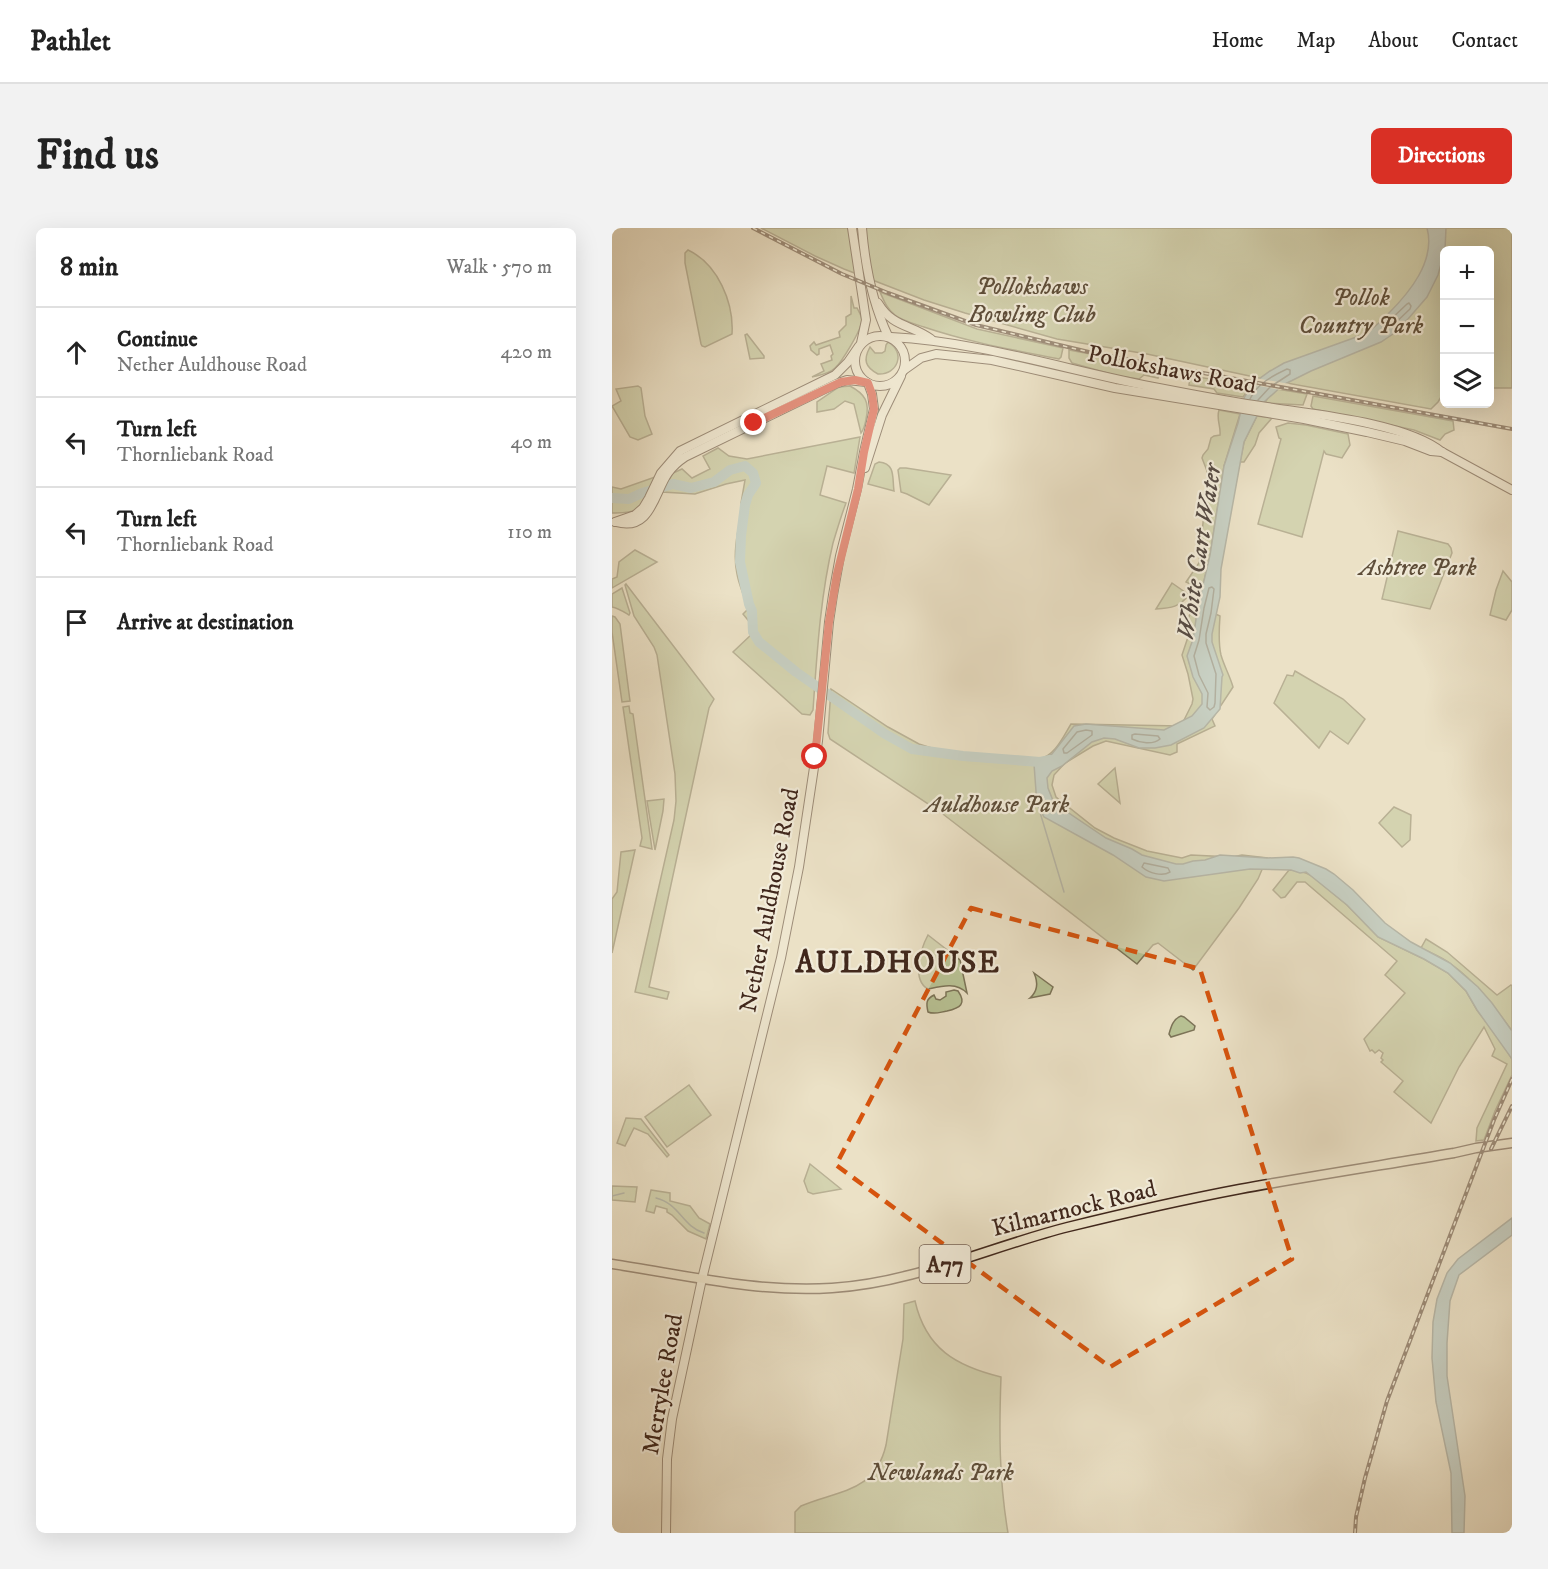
<!DOCTYPE html>
<meta charset="utf-8">
<style>
:root{--surface:#fff;--page:#f2f2f2;--text:#222;--muted:#767676;--line:#e0e0e0;--accent:#d93025}
body{margin:0;font-family:"IM FELL DW Pica",serif;background:var(--page);color:var(--text)}
.controls{position:absolute;right:18px;top:18px;display:grid;overflow:hidden;border-radius:9px;box-shadow:0 6px 24px #0002}
.controls button{width:54px;height:54px;display:grid;place-items:center;padding:0;border:0;border-bottom:2px solid var(--line);background:var(--surface);color:var(--text);font:30px sans-serif}
.stop{position:absolute;width:18px;height:18px;margin:-14px;border:4px solid #d93025;border-radius:50%;background:#fff}
.stop.end{background:#d93025;border-color:#fff;box-shadow:0 2px 6px #0008}
.list{margin:0;padding:0;list-style:none}
h2{display:flex;justify-content:space-between;align-items:center;height:78px;margin:0;padding:0 24px;font-size:26px}
h2 small{font-size:20px;font-weight:400;color:var(--muted)}
.list li{display:grid;grid-template-columns:39px 1fr auto;gap:18px;align-items:center;box-sizing:border-box;height:90px;padding:0 24px;border-top:2px solid var(--line)}
.list b{display:block;font-size:22px;white-space:nowrap}
.list p{margin:0;font-size:20px;white-space:nowrap;color:var(--muted)}
.list em{font-size:20px;font-style:normal;color:var(--muted)}
.icon{flex:none;width:33px;height:33px;fill:none;stroke:currentColor;stroke-width:2;stroke-linecap:round;stroke-linejoin:round}
.map{position:relative;flex:none;width:900px;height:1305px;overflow:hidden;border-radius:9px}
header{display:flex;align-items:center;gap:36px;box-sizing:border-box;height:84px;padding:0 30px;background:var(--surface);border-bottom:2px solid var(--line)}
header strong{font-size:28px}
nav{display:flex;gap:33px;margin-inline-start:auto;font-size:21px}
.intro{display:flex;align-items:center;justify-content:space-between;box-sizing:border-box;height:144px;padding:0 36px}
h1{margin:0;font-size:42px}
.button{padding:15px 27px;border-radius:9px;background:var(--accent);color:#fff;font-size:21px;font-weight:700}
main{display:flex;gap:36px;padding:0 36px}
aside{flex:1;background:var(--surface);border-radius:9px;box-shadow:0 6px 24px #0002}
.map>svg:first-child{display:block}
</style>
<header>
<strong>Pathlet</strong>
<nav><a>Home</a><a>Map</a><a>About</a><a>Contact</a></nav>
</header>
<div class="intro"><h1>Find us</h1><a class="button">Directions</a></div>
<main>
<aside>
<h2>8 min<small>Walk · 570 m</small></h2>
<ul class="list">
<li><svg class="icon" aria-label="ahead" viewBox="0 0 24 24"><path d="M12 20V5M6 11l6-6 6 6"/></svg><div><b>Continue</b><p>Nether Auldhouse Road</p></div><em>420 m</em></li>
<li><svg class="icon" aria-label="left" viewBox="0 0 24 24"><path d="M17 20v-9H6M10 6l-5 5 5 5"/></svg><div><b>Turn left</b><p>Thornliebank Road</p></div><em>40 m</em></li>
<li><svg class="icon" aria-label="left" viewBox="0 0 24 24"><path d="M17 20v-9H6M10 6l-5 5 5 5"/></svg><div><b>Turn left</b><p>Thornliebank Road</p></div><em>110 m</em></li>
<li><svg class="icon" aria-label="arrive" viewBox="0 0 24 24"><path d="M6 21V4h12l-3 4 3 4H6"/></svg><div><b>Arrive at destination</b></div></li>
</ul>
</aside>
<div class="map">
<svg width="900" height="1305" viewBox="0 0 900 1305">
<rect width="100%" height="100%" fill="#ebe1c6"/>
<filter id="stains"><feTurbulence type="fractalNoise" baseFrequency=".00333" numOctaves="4"/><feColorMatrix values="0 0 0 0 .2 0 0 0 0 .09 0 0 0 0 .02 0 0 0 .5 -.17"/></filter>
<radialGradient id="worn" r=".72"><stop offset=".6" stop-color="#630" stop-opacity="0"/><stop offset="1" stop-color="#630" stop-opacity=".3"/></radialGradient>
<!-- green -->
<g fill="#b8c294" stroke="#7c7458" stroke-width="1.5">
<polygon points="149,0 900,0 900,160 878,160 878,22 832,22 832,164 826,174 819,181 647,150 535,126 445,111 353,85 312,72 232,41 203,28"/>
<path d="M76,22c30,14 46,53 44,84l-27,13 -3,-1 -1,-2 -16,-81v-10z"/>
<path d="M268,64l97,37 86,19 -2,9 -2,2c-45,-9 -91,-17 -135,-32 -9,-3 -21,-6 -29,-12 -8,-6 -11,-14 -15,-23z"/>
<path d="M239,68l3,12h3c2,4 5,8 5,13 -1,9 -20,41 -27,47 -6,6 -15,7 -23,9l12,-6 -3,-7 11,-4 -1,-4 2,-2 -3,-9 -11,4v5l-2,1 -6,-5 -1,-4 4,-4 2,3 24,-8 -1,-5 7,-7v-8l5,-3z"/>
<polygon points="135,106 152,128 152,130 138,131 133,107"/>
<path d="M276,114c18,10 10,33 -10,32 -13,-7 -15,-14 -8,-27l5,6h7l3,-2 1,-6z"/>
<polygon points="457,122 489,128 489,131 547,143 546,150 532,147 527,151 506,148 460,135 457,130"/>
<polygon points="578,148 640,157 631,169 605,165 602,161 577,157"/>
<polygon points="26,158 29,160 33,188 40,206 26,212 18,209 0,178 9,173 4,161"/>
<path d="M238,158c15,8 20,16 16,33 -1,6 -2,10 -5,14l-7,-29 -9,-3 -11,8 -17,3v-10l22,-15z"/>
<polygon points="665,161 695,166 691,177 653,175 657,168"/>
<polygon points="701,168 841,193 842,202 833,206 828,212 802,202 701,181 699,178"/>
<path d="M607,182l21,4 -16,52 -14,89 -8,35 -16,-8 13,-19 5,-50 5,-18 -2,-24 -5,-13 1,-3 5,-6 3,-11 3,-2 6,-1c1,-9 -4,-16 -1,-25z"/>
<polygon points="645,188 660,190 647,205 643,217 632,234 628,234 632,214"/>
<polygon points="676,195 694,197 736,206 738,217 730,230 714,226 712,223 690,309 646,296 669,211 667,210 664,199"/>
<path d="M248,209l-6,36 -27,-7 -7,29 26,8c-5,13 -9,27 -13,40 -13,55 -16,111 -20,167l-3,5 -8,-1 -69,-62 20,-19 -1,-8 -9,-11 4,-4c-1,-13 -8,-23 -10,-36 -5,-23 2,-48 6,-70l-2,-1 4,-23 -19,4 -31,10 -33,-2 11,-19 9,-4 10,9 18,-9 -7,-13 15,-8 11,8 18,3z"/>
<path d="M267,234c17,2 13,15 15,29l-26,-7 7,-20z"/>
<polygon points="288,240 294,240 339,247 317,277 295,266 289,264 286,242"/>
<path d="M43,249c-11,27 -10,37 -43,36v-26l9,2z"/>
<polygon points="786,303 836,316 839,320 840,325 818,381 770,371"/>
<polygon points="23,322 45,334 0,360 0,351 5,349 7,334"/>
<polygon points="891,343 900,354 900,382 894,392 878,387 884,362"/>
<path d="M560,355l17,12c-10,12 -17,13 -33,14z"/>
<polygon points="14,356 102,471 97,480 37,759 57,764 55,771 23,764 62,592 64,573 63,546 45,427 42,419 22,388 13,357"/>
<path d="M10,360l8,25 -1,2c-5,-3 -11,-7 -17,-8v-13z"/>
<path d="M586,378l22,10c-1,13 -2,26 1,39 3,11 9,21 12,32l-21,32 3,7 -38,18v8l-7,3 -64,-14 -13,5 -28,17 -11,12 -2,10 4,12 39,31 19,10 33,13 35,7 9,-3 41,2 10,-2 25,3 -9,21 -19,29 -46,62 -35,-27 -5,2 -16,19 -198,-153 -109,-72 -2,-6 3,-44 57,38 31,17 22,7 98,8c16,-3 24,-22 32,-35l110,2 11,-22 1,-5 -5,-25 -6,-19 6,-18 -1,-15 3,-8z"/>
<polygon points="0,388 3,389 8,396 18,473 10,474 0,404"/>
<polygon points="683,443 731,471 753,491 736,516 718,503 707,520 662,475 675,447 681,448"/>
<polygon points="17,478 18,485 21,486 40,621 28,618 30,610 11,479"/>
<polygon points="503,540 508,575 486,556"/>
<polygon points="52,571 51,583 43,622 35,573"/>
<polygon points="782,579 799,587 798,612 790,619 767,595"/>
<polygon points="23,622 0,725 0,671 5,664 9,624"/>
<path d="M677,642c8,0 16,2 23,6l35,29 31,32 46,22 24,14 18,18 11,19 26,34 9,15v16l-17,36 -11,29 -8,1 1,-13 30,-64 -15,-8 3,-7 -11,-22 -25,40 -28,56 -37,-31 9,-11 -22,-19 2,-2 -2,-2 2,-5 -4,-3 -4,3 -3,-3 -2,1 -6,-12 41,-46 -20,-18 12,-14 -92,-79h-8l-12,15 -4,1 -8,-8z"/>
<path d="M316,707l32,25 7,33c-11,-11 -25,-7 -39,-4 -17,-9 -7,-41 0,-54z"/>
<path d="M814,711l21,13 50,43 14,-10 1,1v45c-18,-25 -36,-49 -61,-67 -9,-7 -20,-11 -30,-16z"/>
<path d="M422,745l19,14 -3,7 -20,4c8,-7 8,-16 4,-25z"/>
<path d="M342,762l4,1c9,13 2,17 -11,20 -7,1 -12,4 -19,1 -2,-9 -2,-13 6,-17l2,4 4,1 6,-4v-4z"/>
<path d="M569,788l3,1 11,9 -1,4 -23,7 -2,-3c2,-7 4,-15 12,-18z"/>
<polygon points="77,857 99,887 55,919 33,889"/>
<polygon points="14,890 29,891 57,927 55,929 36,906 22,900 13,918 5,915"/>
<polygon points="198,936 229,961 201,966 196,964 192,953"/>
<polygon points="0,958 25,959 23,974 0,972"/>
<polygon points="39,962 58,965 58,973 78,978 87,990 98,996 94,1011 76,1003 60,987 55,984 55,981 44,978 42,985 34,983"/>
<path d="M303,1073c11,48 41,65 86,76 -2,54 -2,103 7,156h-213v-21l6,-6c37,-16 74,-13 85,-61l17,-106 1,-35z"/>
</g>
<!-- water -->
<g fill="#9dbbbf" stroke="#78807e" stroke-width="1.5">
<path d="M815,0h19l-1,22 -7,25 -11,22 -19,22 -15,15 -12,8 -70,29 -28,14 -19,17 -20,40 -23,127 -1,28 -8,37v8l11,33 -1,2 -2,32 -16,19 -33,17 -16,3h-16l-24,-9 -11,-1 -12,4 -30,24 -10,5 -5,7 1,10 6,15 52,35 26,11 10,6 34,9h7l10,-3 12,-1 15,-5 47,3 26,-1 6,1 27,11 8,5 19,16 32,33 26,19 39,21 28,24 14,16 20,28v28l-35,-49 -11,-19 -18,-18 -24,-14 -46,-22 -31,-32 -41,-33 -6,1 -9,-3 -41,-1 -86,12 -18,-4 -33,-22 -69,-38 -7,-12 -3,-41 18,-10 22,-28 12,-2 78,6 28,-14 10,-12v-10l-9,-17 -6,-21 6,-17 5,-33 12,-51 14,-89 14,-43 6,-25 8,-14 18,-13 14,-8 78,-28c11,-5 18,-13 26,-21 21,-21 48,-53 39,-86z"/>
<polygon points="900,990 900,1007 847,1047 838,1073 835,1115 835,1148 853,1268 852,1305 840,1305 839,1245 824,1174 820,1130 821,1094 825,1071 835,1045 846,1031"/>
</g>
<!-- pier -->
<polygon fill="#ebe1c6" points="643,150 678,156 669,162 636,156"/>
<g fill="none" stroke-linecap="round" stroke-linejoin="round">
<!-- shore -->
<g stroke="#6e716e" stroke-width="1.5">
<polygon points="797,75 799,78 798,81 779,99 776,99 775,95 795,76"/>
<path d="M638,171c7,-15 22,-23 37,-30l3,1v4l-20,13 -12,13"/>
<polygon points="600,359 602,361 599,385 594,406 594,415 604,446 603,475 602,479 598,482 595,479 596,465 587,447 582,428 587,412 592,380 597,360"/>
<polygon points="474,502 480,503 480,507 455,525 452,525 451,521 465,504"/>
<path d="M523,506l23,2 2,3c-7,6 -20,4 -28,0v-4z"/>
<path d="M532,635l24,5 2,4c-8,5 -21,1 -28,-5z"/>
</g>
<!-- stream -->
<g stroke="#78807e" stroke-width="1.5">
<polyline points="427,581 452,664"/>
<polyline points="0,968 12,965"/>
<path d="M44,970c24,6 26,28 48,35"/>
</g>
<!-- river -->
<polyline stroke="#9dbbbf" stroke-width="10" points="0,270 17,271 30,265 61,256 79,260 102,254 118,242 133,238 141,245 144,255 136,267 133,277 129,308 128,334 137,376 140,383 141,404 147,414 184,444 273,506 300,521 351,528 428,534 438,532"/>
<!-- secondary casing -->
<g stroke="#40271c" stroke-width="10">
<g id="secondary">
<polyline points="240,0 254,92 249,115"/>
<path d="M250,0c3,37 10,74 26,108"/>
<path d="M266,75c15,25 33,21 53,36"/>
<circle cx="268" cy="133" r="25"/>
<path d="M279,109c92,5 178,34 268,51 36,7 72,14 108,19 46,7 140,16 175,45l70,38"/>
<polyline points="292,142 309,130 324,126 380,132 503,160 692,191 755,204 793,213 819,223 830,224"/>
<polyline points="253,240 270,187 289,148"/>
<polyline points="3,294 23,287 31,280 37,270 49,245 68,223 223,147 236,134 247,118"/>
<path d="M4,294c35,10 38,-29 52,-49 5,-7 11,-12 17,-16l150,-73 12,-4 19,2"/>
<polyline points="54,1305 55,1231 60,1191 90,1051 169,730 187,639 206,513 217,394 221,367 228,328 245,261 252,224 262,181 260,166 256,155"/>
</g>
</g>
<!-- primary casing -->
<g stroke="#40271c" stroke-width="11">
<path id="primary" d="M0,1036c73,11 146,29 220,24 82,-5 157,-41 236,-61 57,-14 114,-27 172,-38 71,-13 143,-24 214,-36l22,-5 36,-5"/>
</g>
<!-- secondary -->
<use href="#secondary" stroke="#f2ecda" stroke-width="8"/>
<!-- primary -->
<use href="#primary" stroke="#ebe1c6" stroke-width="8"/>
<!-- rail casing -->
<g stroke="#40271c" stroke-width="4">
<g id="rail">
<polyline points="141,0 230,46 276,65 364,97 481,125 900,201"/>
<polyline points="879,921 900,878"/>
<polyline points="743,1305 744,1289 753,1250 775,1173 882,892 900,851"/>
</g>
</g>
<!-- rail -->
<use href="#rail" stroke="#f2ecda" stroke-width="1.5" stroke-dasharray="4.5" stroke-linecap="butt"/>
</g>
<g fill="none" stroke-linecap="round" stroke-linejoin="round">
<!-- route -->
<polyline stroke="#d93025" stroke-width="8" points="142,195 229,154 243,152 256,155 260,166 262,181 252,224 246,261 225,346 217,394 203,529"/>
</g>
<!-- marked area -->
<path d="M0 0H900V1305H0ZM359,680l229,61 92,290 -182,108 -274,-202z" fill="#ebe1c6" fill-opacity=".55" fill-rule="evenodd"/>
<path fill="none" stroke="#d7540e" stroke-width="4.5" stroke-dasharray="12 8" stroke-linejoin="round" d="M359,680l229,61 92,290 -182,108 -274,-202z"/>
<g text-anchor="middle" stroke-width="4.5" stroke-linejoin="round" paint-order="stroke">
<!-- shield labels -->
<rect fill="#f2ecda" stroke="#756255" stroke-width="1.5" x="307.5" y="1017" width="51" height="38" rx="4.5"/>
<g font-size="22" font-weight="bold" fill="#40271c">
<text x="333" y="1044">A77</text>
</g>
<!-- park labels -->
<g font-size="24" font-style="italic" fill="#5e4e3a" stroke="#f2ecda">
<text x="420" y="66">Pollokshaws<tspan x="420" dy="28">Bowling Club</tspan></text>
<text x="749" y="77">Pollok<tspan x="749" dy="28">Country Park</tspan></text>
<text x="806" y="347">Ashtree Park</text>
<text x="385" y="584">Auldhouse Park</text>
<text x="329" y="1252">Newlands Park</text>
</g>
<!-- street labels -->
<g font-size="24" fill="#40271c" stroke="#f2ecda">
<text transform="translate(560 141) rotate(11)" y="8">Pollokshaws Road</text>
<text transform="translate(157 672) rotate(-79)" y="8">Nether Auldhouse Road</text>
<text transform="translate(462 980) rotate(-14)" y="8">Kilmarnock Road</text>
<text transform="translate(50 1156) rotate(-80)" y="8">Merrylee Road</text>
</g>
<!-- water labels -->
<g font-size="26" font-style="italic" fill="#574c45" stroke="#f2ecda">
<text transform="translate(586 324) rotate(-81)" y="9">White Cart Water</text>
</g>
<!-- district labels -->
<g font-size="30" font-weight="bold" letter-spacing="1.5" fill="#40271c" stroke="#f2ecda">
<text x="286" y="744">AULDHOUSE</text>
</g>
</g>
<rect width="100%" height="100%" filter="url(#stains)"/>
<rect width="100%" height="100%" fill="url(#worn)"/>
</svg>
<div class="controls">
<button>+</button>
<button>−</button>
<button><svg class="icon" aria-label="layers" viewBox="0 0 24 24"><path d="M12 4l9 5-9 5-9-5zM3 14l9 5 9-5"/></svg></button>
</div>
<div class="stop" style="left:203px;top:529px"></div>
<div class="stop end" style="left:142px;top:195px"></div>
</div>
</main>
